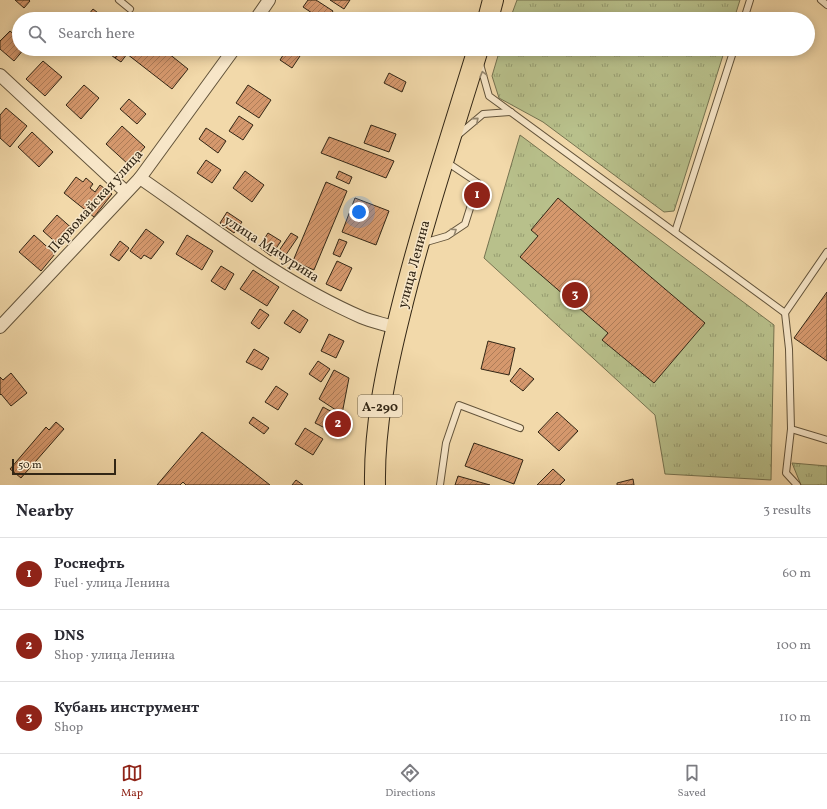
<!DOCTYPE html>
<meta charset="utf-8">
<style>
:root{--surface:#fff;--page:#f2f2f3;--text:#2b2b33;--muted:#7c7c81;--line:#e1e1e2;--accent:#8f2418}
body{margin:0;font-family:Vollkorn,serif;background:var(--page);color:var(--text)}
.scale{position:absolute;left:12px;bottom:10px;width:104px;box-sizing:border-box;padding-left:4px;border:2px solid #322615;border-top:0;font-size:11px;line-height:14px;white-space:nowrap;color:#322615;-webkit-text-stroke:3px #f7e6c8;paint-order:stroke}
.you{position:absolute;left:359px;top:212px;width:14px;height:14px;margin:-10px;border:3px solid #fff;border-radius:50%;background:#1a73e8;box-shadow:0 0 0 6px #1a73e833}
.badge{display:grid;place-items:center;width:26px;height:26px;border-radius:50%;background:var(--accent);color:#fff;font-size:13px;font-weight:700}
.pin{position:absolute;translate:-50% -50%;border:2px solid #fff;box-shadow:0 1px 4px #0006}
.list{margin:0;padding:0;list-style:none}
h2{display:flex;justify-content:space-between;align-items:center;height:52px;margin:0;padding:0 16px;font-size:17px}
h2 small{font-size:13px;font-weight:400;color:var(--muted)}
.list li{display:grid;grid-template-columns:26px 1fr auto;gap:12px;align-items:center;box-sizing:border-box;height:72px;padding:0 16px;border-top:1px solid var(--line)}
.list b{display:block;font-size:15px;white-space:nowrap}
.list p{margin:0;font-size:13px;white-space:nowrap;color:var(--muted)}
.list em{font-size:13px;font-style:normal;color:var(--muted)}
.icon{flex:none;width:22px;height:22px;fill:none;stroke:currentColor;stroke-width:2;stroke-linecap:round;stroke-linejoin:round}
.map{position:relative;flex:none;width:827px;height:485px;overflow:hidden}
.search{position:absolute;background:var(--surface);box-shadow:0 2px 10px #0003;left:12px;right:12px;top:12px;height:44px;display:flex;align-items:center;gap:10px;box-sizing:border-box;padding:0 14px;border-radius:22px;color:var(--muted);font-size:15px}
.sheet{height:268px;background:var(--surface)}
nav{display:flex;justify-content:space-around;align-items:center;box-sizing:border-box;height:56px;border-top:1px solid var(--line);background:var(--surface);font-size:11px;color:var(--muted)}
nav a{display:grid;justify-items:center;gap:2px}
nav .on{color:var(--accent)}
.map>svg:first-child{display:block}
</style>
<div class="map">
<svg width="827" height="485" viewBox="0 0 827 485">
<defs>
<pattern id="grass-tufts" width="24" height="20" patternUnits="userSpaceOnUse"><rect width="24" height="20" fill="#b8c08b"/><path d="M3 7l-1-3M5 7V3M7 7l1-3M15 17l-1-3M17 17v-4M19 17l1-3" fill="none" stroke="#969c70"/></pattern>
<pattern id="building-hatch" width="6" height="6" patternUnits="userSpaceOnUse"><rect width="6" height="6" fill="#d5986d"/><path d="M-1 1l2-2M0 6l6-6M5 7l2-2" fill="none" stroke="#ad7c58"/></pattern>
</defs>
<rect width="100%" height="100%" fill="#f2d9aa"/>
<filter id="stains"><feTurbulence type="fractalNoise" baseFrequency=".005" numOctaves="4"/><feColorMatrix values="0 0 0 0 .2 0 0 0 0 .09 0 0 0 0 .02 0 0 0 .5 -.17"/></filter>
<radialGradient id="worn" r=".72"><stop offset=".6" stop-color="#630" stop-opacity="0"/><stop offset="1" stop-color="#630" stop-opacity=".3"/></radialGradient>
<!-- grass -->
<g fill="url(#grass-tufts)" stroke="#757350">
<polygon points="517,0 740,0 734,19 510,19"/>
<polygon points="500,49 725,49 674,211 664,212 543,122 499,98 492,76"/>
<polygon points="520,135 774,325 771,480 665,474 655,415 484,258"/>
<polygon points="792,463 827,466 827,485 801,485"/>
</g>
<!-- building -->
<g fill="url(#building-hatch)" stroke="#322615">
<polygon points="15,0 29,0 30,1 24,8"/>
<polygon points="308,0 316,0 333,11 328,19 321,19 303,7"/>
<polygon points="330,0 350,0 344,9"/>
<polygon points="93,9 106,19 85,19"/>
<polygon points="414,16 423,19 413,19"/>
<polygon points="10,31 19,39 19,49 24,49 14,61 0,49 0,41"/>
<polygon points="103,49 123,49 115,58"/>
<polygon points="123,49 163,49 188,69 172,89 127,54 121,62 115,58"/>
<polygon points="287,49 290,49 300,56 292,68 280,60"/>
<polygon points="43,61 62,77 45,96 26,79"/>
<polygon points="389,73 406,82 402,92 384,83"/>
<polygon points="84,85 99,98 81,119 66,105"/>
<polygon points="248,85 271,100 259,118 236,103"/>
<polygon points="129,99 146,114 137,124 120,109"/>
<polygon points="6,108 27,126 10,147 0,138 0,115"/>
<polygon points="239,116 253,125 243,140 229,131"/>
<polygon points="371,125 396,134 389,152 364,143"/>
<polygon points="122,126 145,147 129,165 106,144"/>
<polygon points="206,128 226,141 218,153 199,139"/>
<polygon points="32,132 53,152 39,167 18,147"/>
<polygon points="329,137 394,161 386,178 321,153"/>
<polygon points="206,160 221,170 212,183 197,173"/>
<polygon points="245,171 264,185 252,202 233,188"/>
<polygon points="339,171 352,177 349,184 336,178"/>
<polygon points="76,177 83,182 86,178 93,184 90,188 95,192 100,185 112,194 94,217 64,193"/>
<polygon points="326,182 347,191 314,270 293,261"/>
<polygon points="355,198 389,211 376,245 342,232"/>
<polygon points="558,198 705,323 654,383 602,340 608,333 520,257 538,236 531,230"/>
<polygon points="227,212 242,222 234,233 220,223"/>
<polygon points="57,215 75,231 61,247 43,231"/>
<polygon points="146,229 164,242 151,259 144,255 141,259 130,251"/>
<polygon points="268,233 281,241 271,256 259,247"/>
<polygon points="291,233 298,237 283,259 276,255"/>
<polygon points="34,235 55,254 41,271 19,252"/>
<polygon points="187,235 213,251 202,270 176,254"/>
<polygon points="339,239 347,242 340,257 333,254"/>
<polygon points="120,241 129,248 119,261 110,255"/>
<polygon points="337,261 352,268 341,291 326,284"/>
<polygon points="221,266 234,274 225,290 211,281"/>
<polygon points="253,270 279,287 267,306 240,289"/>
<polygon points="827,292 827,361 794,338"/>
<polygon points="260,309 269,315 259,329 251,323"/>
<polygon points="293,310 308,320 300,333 284,323"/>
<polygon points="329,334 344,341 336,358 321,351"/>
<polygon points="488,341 515,348 509,375 481,369"/>
<polygon points="254,349 269,358 262,370 246,362"/>
<polygon points="318,361 330,369 321,382 309,374"/>
<polygon points="520,368 534,379 523,391 510,381"/>
<polygon points="334,370 349,378 342,414 319,399"/>
<polygon points="11,373 27,393 11,406 1,394 0,395 0,377 3,380"/>
<polygon points="276,386 288,394 278,410 265,402"/>
<polygon points="323,407 345,419 337,434 315,423"/>
<polygon points="557,412 578,431 559,451 538,432"/>
<polygon points="253,417 269,428 264,434 249,423"/>
<polygon points="56,422 64,429 21,478 10,469 46,427 49,430"/>
<polygon points="305,428 323,439 313,455 295,444"/>
<polygon points="202,432 270,485 186,485 183,482 180,485 157,485"/>
<polygon points="474,443 523,460 514,484 465,466"/>
<polygon points="553,469 565,480 560,485 537,485"/>
<polygon points="458,476 490,485 455,485"/>
<polygon points="633,479 634,485 617,485 617,483"/>
<polygon points="296,480 303,485 292,485"/>
</g>
<g fill="none" stroke-linecap="round" stroke-linejoin="round">
<!-- service casing -->
<g stroke="#62533a" stroke-width="8">
<g id="service">
<polyline points="119,0 130,9"/>
<polyline points="821,0 827,5"/>
<polyline points="744,19 750,0"/>
<polyline points="480,64 489,96 785,313 827,252"/>
<polyline points="457,136 483,114 511,112"/>
<polyline points="675,232 734,49"/>
<polyline points="423,243 447,236 465,224 478,183 445,161"/>
<polyline points="785,313 789,349 791,429 827,440"/>
<polyline points="791,429 786,473 797,485"/>
<polyline points="440,485 446,443 459,405 520,428"/>
</g>
</g>
<!-- minor casing -->
<g stroke="#62533a" stroke-width="14">
<g id="minor">
<polyline points="256,19 269,0"/>
<polyline points="0,75 126,192"/>
<path d="M140,178c71,49 141,104 221,139 11,5 24,7 35,11"/>
<polyline points="0,327 140,178 234,49"/>
</g>
</g>
<!-- trunk casing -->
<g stroke="#322615" stroke-width="22">
<g id="trunk">
<polyline points="488,19 493,0"/>
<path d="M375,485c-1,-58 11,-115 25,-171 22,-90 51,-177 78,-265"/>
</g>
</g>
<!-- service -->
<use href="#service" stroke="#f7e6c8" stroke-width="6"/>
<!-- minor -->
<use href="#minor" stroke="#f7e6c8" stroke-width="12"/>
<!-- trunk -->
<use href="#trunk" stroke="#f2d9aa" stroke-width="20"/>
</g>
<!-- one-way arrows -->
<defs><path id="oneway-chevron" d="M-2-3.5L2.5 0L-2 3.5" fill="none" stroke-width="1.6" stroke-linecap="round" stroke-linejoin="round"/></defs>
<g stroke="#94866e">
<use href="#oneway-chevron" transform="translate(483 74) rotate(-105)"/>
<use href="#oneway-chevron" transform="translate(476 120) rotate(-40)"/>
<use href="#oneway-chevron" transform="translate(454 231) rotate(-34)"/>
</g>
<g text-anchor="middle" stroke-width="3" stroke-linejoin="round" paint-order="stroke">
<!-- shield labels -->
<rect fill="#f7e6c8" stroke="#6d604b" stroke-width="1" x="358" y="395" width="44" height="22" rx="3"/>
<g font-size="13" font-weight="bold" fill="#322615">
<text x="380" y="411">А-290</text>
</g>
<!-- street labels -->
<g font-size="14" fill="#322615" stroke="#f7e6c8">
<text transform="translate(95 201) rotate(-48)" y="5">Первомайская улица</text>
<text transform="translate(272 248) rotate(33)" y="5">улица Мичурина</text>
<text transform="translate(413 264) rotate(-75)" y="5">улица Ленина</text>
</g>
</g>
<rect width="100%" height="100%" filter="url(#stains)"/>
<rect width="100%" height="100%" fill="url(#worn)"/>
</svg>
<div class="scale">50 m</div>
<div class="you"></div>
<div class="pin badge" style="left:477px;top:195px">1</div>
<div class="pin badge" style="left:338px;top:424px">2</div>
<div class="pin badge" style="left:575px;top:295px">3</div>
<div class="search"><svg class="icon" aria-label="search" viewBox="0 0 24 24"><circle cx="10" cy="10" r="6"/><path d="M15 15l6 6"/></svg>Search here</div>
</div>
<section class="sheet">
<h2>Nearby<small>3 results</small></h2>
<ul class="list">
<li><span class="badge">1</span><div><b>Роснефть</b><p>Fuel · улица Ленина</p></div><em>60 m</em></li>
<li><span class="badge">2</span><div><b>DNS</b><p>Shop · улица Ленина</p></div><em>100 m</em></li>
<li><span class="badge">3</span><div><b>Кубань инструмент</b><p>Shop</p></div><em>110 m</em></li>
</ul>
</section>
<nav>
<a class="on"><svg class="icon" aria-label="map" viewBox="0 0 24 24"><path d="M3 6l6-2 6 2 6-2v14l-6 2-6-2-6 2zM9 4v14M15 6v14"/></svg>Map</a>
<a><svg class="icon" aria-label="directions" viewBox="0 0 24 24"><path d="M12 3l9 9-9 9-9-9zM9 14v-3h6M13 9l2 2-2 2"/></svg>Directions</a>
<a><svg class="icon" aria-label="saved" viewBox="0 0 24 24"><path d="M7 4h10v16l-5-4-5 4z"/></svg>Saved</a>
</nav>
